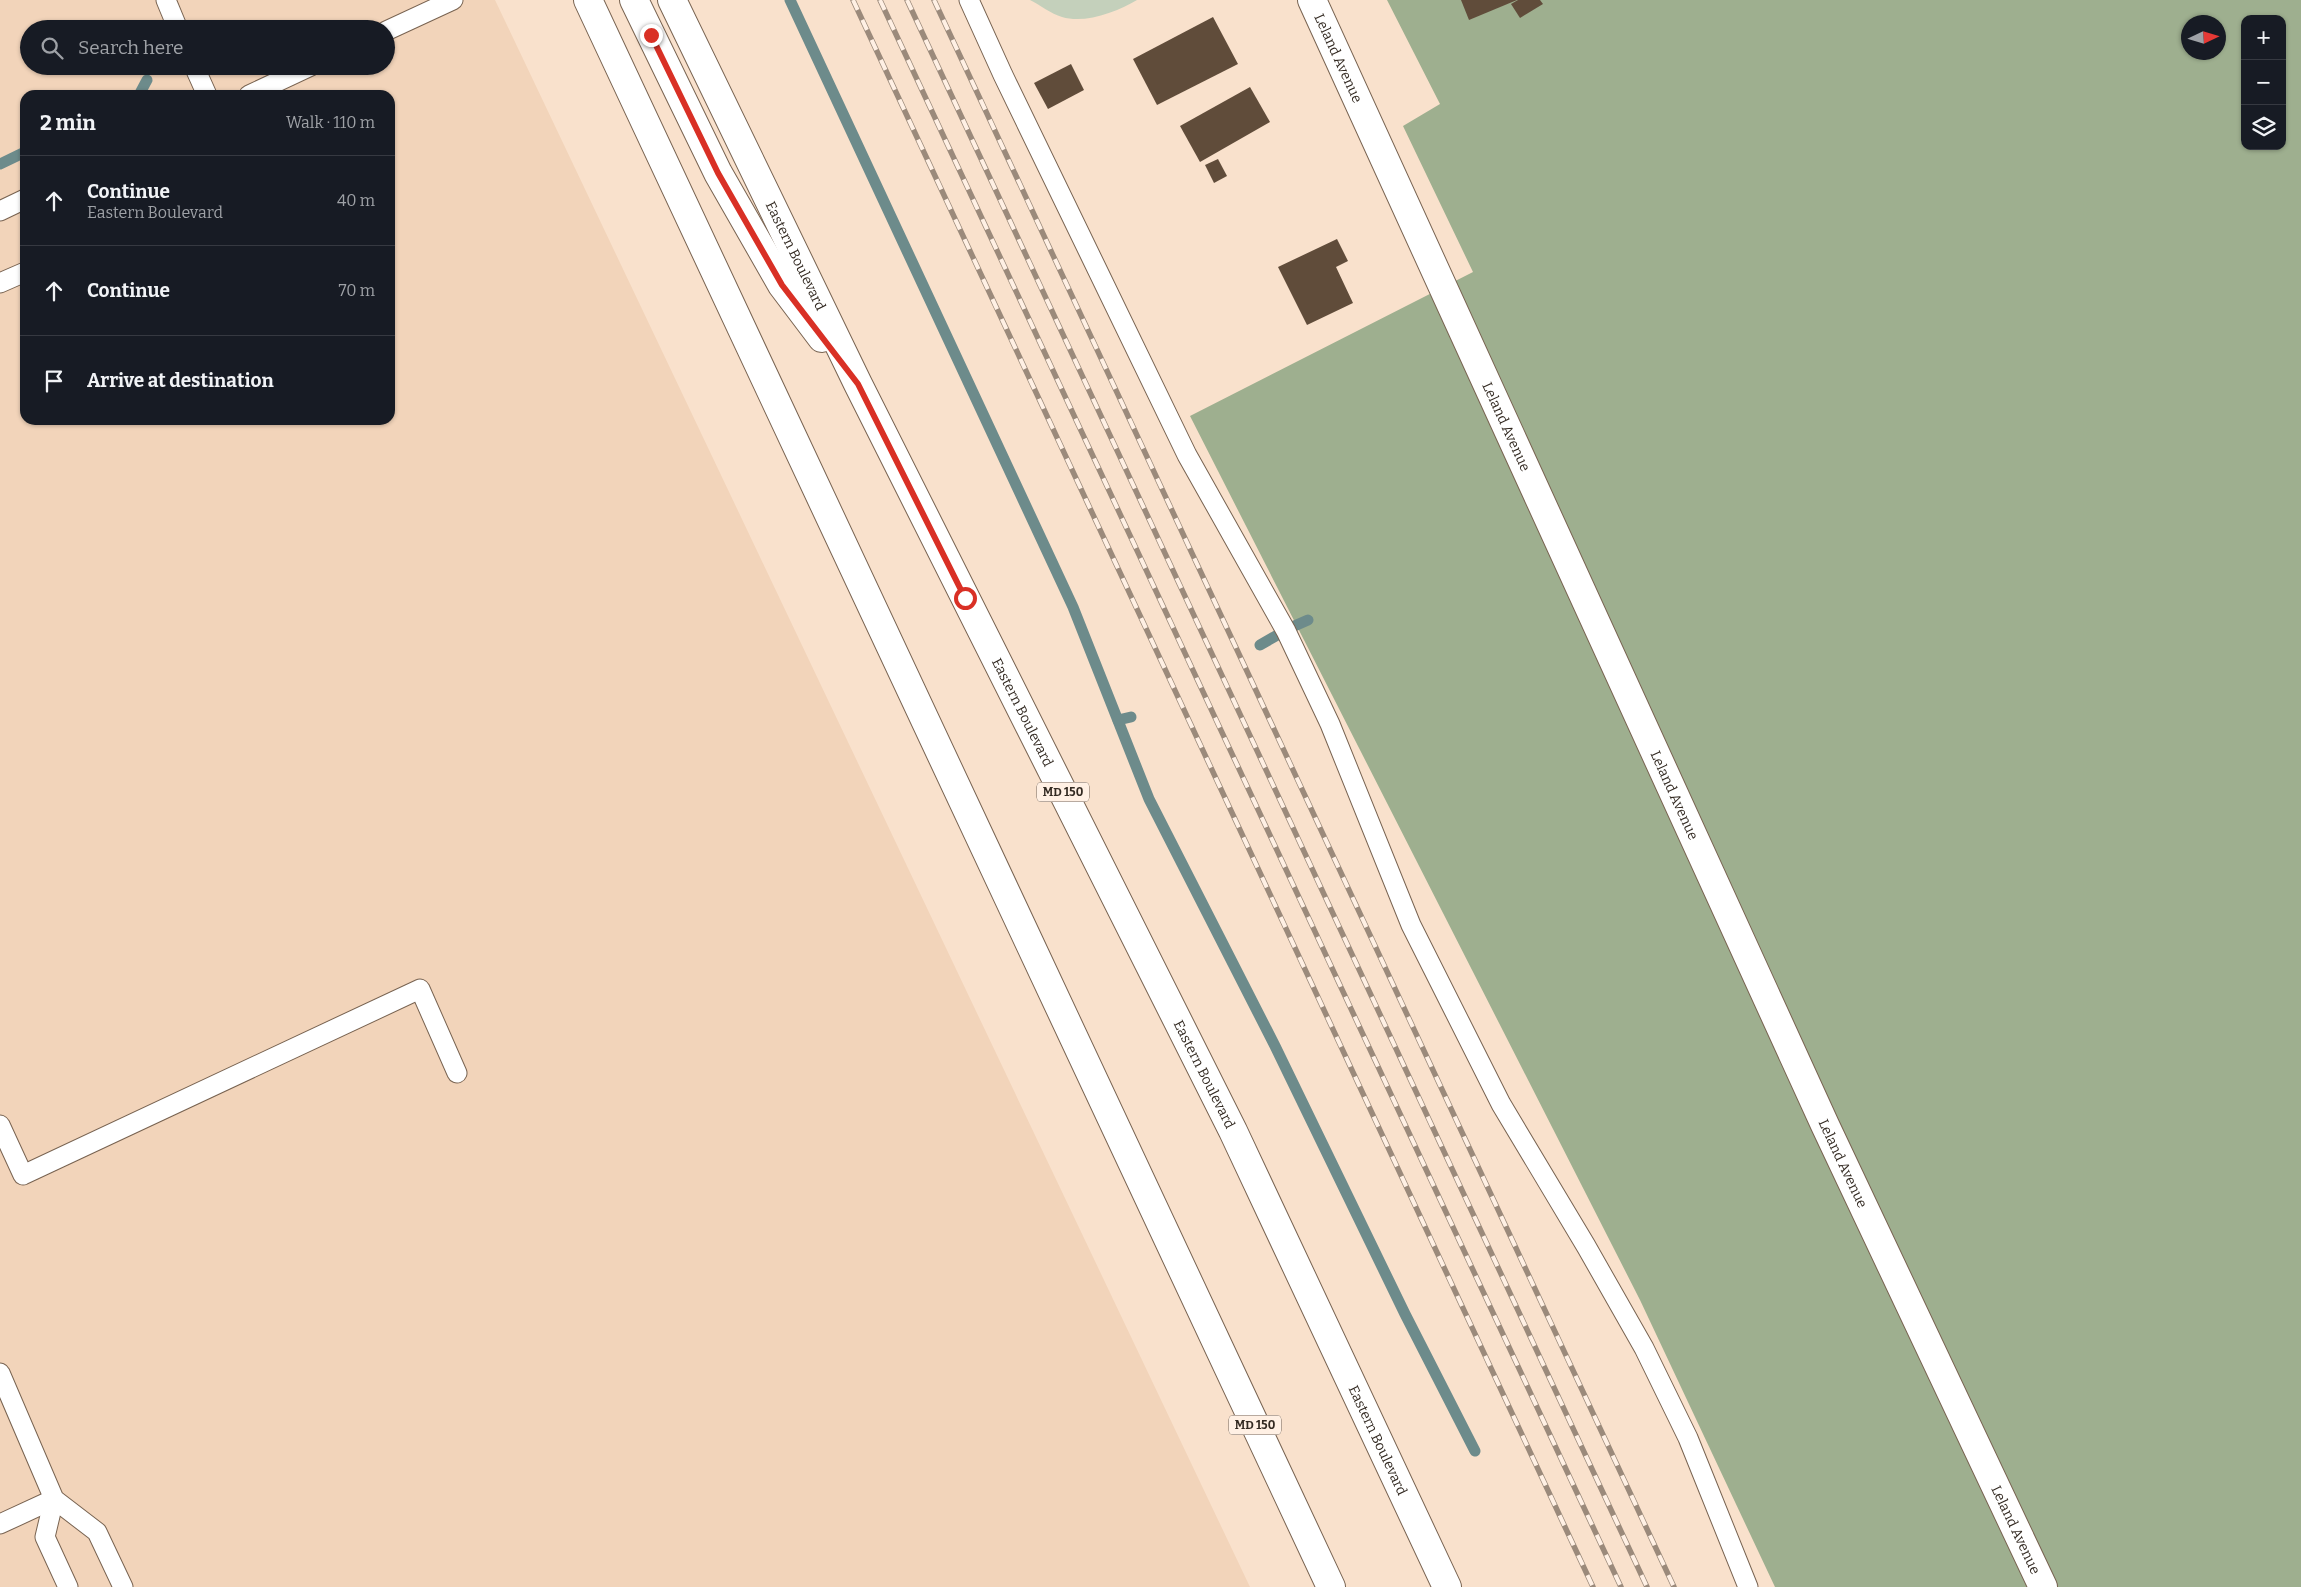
<!DOCTYPE html>
<meta charset="utf-8">
<style>
:root{--surface:#171b24;--page:#242831;--text:#f1f3f6;--muted:#9ea1a6;--line:#363941}
body{margin:0;font-family:Bitter,serif;background:var(--page);color:var(--text)}
.controls{position:absolute;right:15px;top:15px;display:grid;overflow:hidden;border-radius:10px;box-shadow:0 1px 4px #0004}
.controls button{width:45px;height:45px;display:grid;place-items:center;padding:0;border:0;border-bottom:1px solid var(--line);background:var(--surface);color:var(--text);font:25px sans-serif}
.compass{position:absolute;left:2181px;top:15px;width:45px;height:45px;border-radius:50%;background:var(--surface);box-shadow:0 1px 4px #0004;rotate:86deg}
.stop{position:absolute;width:15px;height:15px;margin:-11px;border:4px solid #d93025;border-radius:50%;background:#fff}
.stop.end{background:#d93025;border-color:#fff;box-shadow:0 1px 5px #0008}
.list{margin:0;padding:0;list-style:none}
h2{display:flex;justify-content:space-between;align-items:center;height:65px;margin:0;padding:0 20px;font-size:21px}
h2 small{font-size:16px;font-weight:400;color:var(--muted)}
.list li{display:grid;grid-template-columns:32px 1fr auto;gap:15px;align-items:center;box-sizing:border-box;height:90px;padding:0 20px;border-top:1px solid var(--line)}
.list b{display:block;font-size:19px;white-space:nowrap}
.list p{margin:0;font-size:16px;white-space:nowrap;color:var(--muted)}
.list em{font-size:16px;font-style:normal;color:var(--muted)}
.icon{flex:none;width:28px;height:28px;fill:none;stroke:currentColor;stroke-width:2;stroke-linecap:round;stroke-linejoin:round}
.map{position:relative;flex:none;width:2301px;height:1587px;overflow:hidden}
.search{position:absolute;background:var(--surface);box-shadow:0 1px 4px #0004;left:20px;top:20px;width:375px;height:55px;display:flex;align-items:center;gap:12px;box-sizing:border-box;padding:0 18px;border-radius:28px;color:var(--muted);font-size:19px}
.panel{position:absolute;background:var(--surface);box-shadow:0 1px 4px #0004;left:20px;top:90px;width:375px;height:335px;border-radius:15px}
.map>svg:first-child{display:block}
</style>
<div class="map">
<svg width="2301" height="1587" viewBox="0 0 2301 1587">
<rect width="100%" height="100%" fill="#f9e1cc"/>
<!-- built -->
<path fill="#f2d4ba" fill-rule="evenodd" d="M0,0h495l755,1587h-1250zM29,29h357v37h-357zM25,95h365v325h-365z"/>
<!-- green -->
<path fill="#c4d0bb" d="M1030,0h107c-20,12 -52,24 -75,17 -11,-3 -22,-12 -32,-17z"/>
<!-- forest -->
<path fill="#9eaf8f" fill-rule="evenodd" d="M1387,0h914v1587h-526l-135,-287 -450,-884 283,-144 -70,-146 37,-22zM2245,19h37v127h-37zM2188,22h30v30h-30z"/>
<g fill="none" stroke-linecap="round" stroke-linejoin="round">
<!-- stream -->
<g stroke="#6d8b8b" stroke-width="11">
<polyline points="790,0 1073,607 1149,799 1275,1046 1405,1314 1475,1451"/>
<polyline points="139,95 147,80"/>
<polyline points="0,164 25,152"/>
<polyline points="1292,627 1308,620"/>
<polyline points="1260,645 1281,633"/>
<polyline points="1118,720 1131,717"/>
</g>
</g>
<!-- building -->
<g fill="#604c3a">
<polygon points="1461,0 1517,0 1469,20"/>
<polygon points="1518,0 1540,0 1543,4 1520,18 1511,4"/>
<polygon points="1213,17 1238,64 1157,105 1133,59"/>
<polygon points="1071,64 1084,90 1048,109 1034,83"/>
<polygon points="1250,87 1270,122 1200,162 1180,126"/>
<polygon points="1218,159 1227,176 1214,183 1205,165"/>
<polygon points="1337,239 1348,261 1336,267 1353,303 1307,325 1278,267"/>
</g>
<g fill="none" stroke-linecap="round" stroke-linejoin="round">
<!-- service casing -->
<g stroke="#786351" stroke-width="21">
<g id="service">
<polyline points="166,0 178,29"/>
<polyline points="969,0 1003,75 1187,455 1286,631 1330,724 1411,925 1501,1104 1586,1246 1644,1348 1688,1438 1748,1587"/>
<polyline points="386,31 453,0"/>
<polyline points="194,66 207,95"/>
<polyline points="249,95 311,66"/>
<polyline points="0,211 25,199"/>
<polyline points="0,283 25,272"/>
<polyline points="0,1125 23,1175 420,989 457,1073"/>
<polyline points="0,1373 54,1499 97,1532 123,1587"/>
<polyline points="54,1499 45,1537 68,1587"/>
<polyline points="0,1524 54,1499"/>
</g>
</g>
<!-- minor casing -->
<g stroke="#786351" stroke-width="30">
<g id="minor">
<path id="s1" d="M1312,0l513,1125 218,462"/>
</g>
</g>
<!-- primary casing -->
<g stroke="#786351" stroke-width="30">
<g id="primary">
<polyline points="588,0 1331,1587"/>
<polyline points="634,0 718,173 782,285 822,338"/>
<path id="s2" d="M672,0l186,384 375,747 214,456"/>
</g>
</g>
<!-- service -->
<use href="#service" stroke="#fff" stroke-width="19"/>
<!-- minor -->
<use href="#minor" stroke="#fff" stroke-width="28"/>
<!-- primary -->
<use href="#primary" stroke="#fff" stroke-width="28"/>
<!-- rail casing -->
<g stroke="#9b8a7b" stroke-width="5.5">
<g id="rail">
<polyline points="853,0 1593,1587"/>
<polyline points="880,0 1621,1587"/>
<polyline points="907,0 1647,1587"/>
<polyline points="934,0 1674,1587"/>
</g>
</g>
<!-- rail -->
<use href="#rail" stroke="#fff0e4" stroke-width="4" stroke-dasharray="11" stroke-linecap="butt"/>
</g>
<g fill="none" stroke-linecap="round" stroke-linejoin="round">
<!-- route -->
<polyline stroke="#d93025" stroke-width="6" points="651,35 718,173 782,285 858,384 965,598"/>
</g>
<g text-anchor="middle" stroke-width="5" stroke-linejoin="round" paint-order="stroke">
<!-- shield labels -->
<g fill="#fff0e4" stroke="#70655c" stroke-width="1">
<rect x="1037" y="782.5" width="52" height="19" rx="4"/>
<rect x="1229" y="1415.5" width="52" height="19" rx="4"/>
</g>
<g font-size="12" font-weight="bold" fill="#332a22">
<text x="1063" y="796">MD 150</text>
<text x="1255" y="1429">MD 150</text>
</g>
<!-- street labels -->
<g font-size="14" fill="#332a22" stroke="#fff0e4">
<text dy="5" stroke="none"><textPath href="#s1" startOffset="64">Leland Avenue</textPath></text>
<text dy="5" stroke="none"><textPath href="#s2" startOffset="284">Eastern Boulevard</textPath></text>
<text dy="5" stroke="none"><textPath href="#s1" startOffset="469">Leland Avenue</textPath></text>
<text dy="5" stroke="none"><textPath href="#s2" startOffset="794">Eastern Boulevard</textPath></text>
<text dy="5" stroke="none"><textPath href="#s1" startOffset="874">Leland Avenue</textPath></text>
<text dy="5" stroke="none"><textPath href="#s2" startOffset="1199">Eastern Boulevard</textPath></text>
<text dy="5" stroke="none"><textPath href="#s1" startOffset="1279">Leland Avenue</textPath></text>
<text dy="5" stroke="none"><textPath href="#s2" startOffset="1604">Eastern Boulevard</textPath></text>
<text dy="5" stroke="none"><textPath href="#s1" startOffset="1684">Leland Avenue</textPath></text>
</g>
</g>
</svg>
<div class="controls">
<button>+</button>
<button>−</button>
<button><svg class="icon" aria-label="layers" viewBox="0 0 24 24"><path d="M12 4l9 5-9 5-9-5zM3 14l9 5 9-5"/></svg></button>
</div>
<svg class="compass" viewBox="-18 -18 36 36"><path d="M0-13l5 13h-10z" fill="#e53935"/><path d="M0 13l5-13h-10z" fill="#9ea1a6"/></svg>
<div class="stop" style="left:965px;top:598px"></div>
<div class="stop end" style="left:651px;top:35px"></div>
<div class="search"><svg class="icon" aria-label="search" viewBox="0 0 24 24"><circle cx="10" cy="10" r="6"/><path d="M15 15l6 6"/></svg>Search here</div>
<section class="panel">
<h2>2 min<small>Walk · 110 m</small></h2>
<ul class="list">
<li><svg class="icon" aria-label="ahead" viewBox="0 0 24 24"><path d="M12 20V5M6 11l6-6 6 6"/></svg><div><b>Continue</b><p>Eastern Boulevard</p></div><em>40 m</em></li>
<li><svg class="icon" aria-label="ahead" viewBox="0 0 24 24"><path d="M12 20V5M6 11l6-6 6 6"/></svg><div><b>Continue</b></div><em>70 m</em></li>
<li><svg class="icon" aria-label="arrive" viewBox="0 0 24 24"><path d="M6 21V4h12l-3 4 3 4H6"/></svg><div><b>Arrive at destination</b></div></li>
</ul>
</section>
</div>
